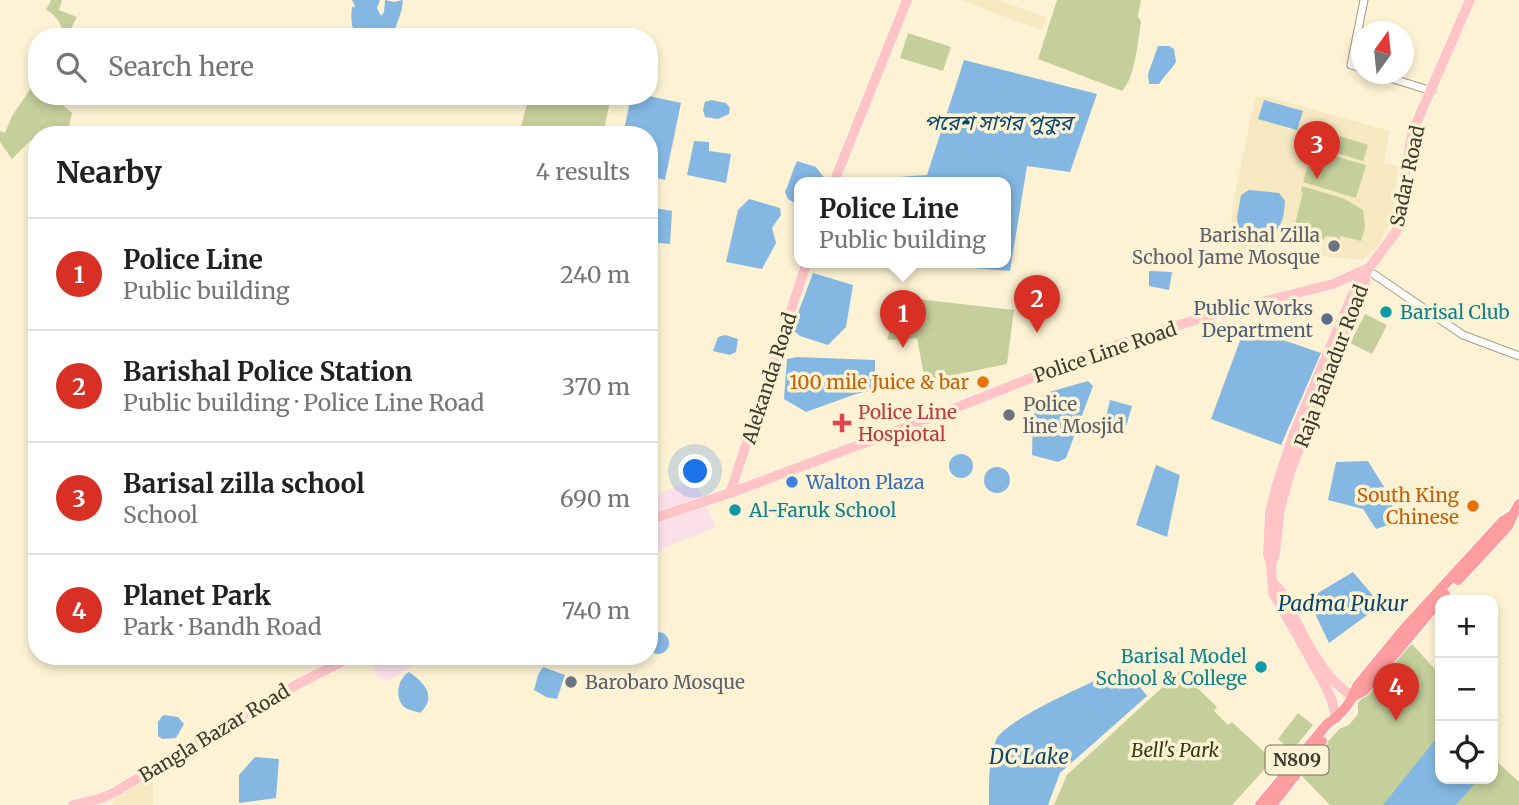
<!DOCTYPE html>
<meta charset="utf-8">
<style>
:root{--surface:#fff;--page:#f6f6f6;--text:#202124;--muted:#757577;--line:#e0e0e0;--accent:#d93025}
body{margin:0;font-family:Merriweather,"Noto Sans Bengali",serif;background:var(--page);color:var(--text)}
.controls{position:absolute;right:21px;bottom:21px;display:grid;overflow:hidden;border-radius:14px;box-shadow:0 4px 10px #0003}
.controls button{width:63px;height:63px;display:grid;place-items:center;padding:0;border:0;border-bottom:2px solid var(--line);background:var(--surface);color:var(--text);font:35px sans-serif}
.compass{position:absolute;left:1351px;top:21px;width:63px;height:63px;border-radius:50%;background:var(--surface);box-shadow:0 4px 10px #0003;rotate:15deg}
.you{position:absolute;left:696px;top:472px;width:24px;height:24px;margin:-18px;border:5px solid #fff;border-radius:50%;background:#1a73e8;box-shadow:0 0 0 10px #1a73e833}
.badge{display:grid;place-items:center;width:46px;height:46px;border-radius:50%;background:var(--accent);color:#fff;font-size:23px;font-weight:700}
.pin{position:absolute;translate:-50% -58px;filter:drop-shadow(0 2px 4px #0008)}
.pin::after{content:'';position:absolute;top:37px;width:24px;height:21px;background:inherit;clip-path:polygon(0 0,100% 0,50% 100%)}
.popup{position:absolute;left:794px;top:177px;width:217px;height:91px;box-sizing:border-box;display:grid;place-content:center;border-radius:14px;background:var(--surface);filter:drop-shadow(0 2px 5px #0005);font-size:23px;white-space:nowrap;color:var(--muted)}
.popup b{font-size:26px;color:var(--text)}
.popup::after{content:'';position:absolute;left:50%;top:100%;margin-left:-14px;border:14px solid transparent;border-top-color:var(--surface)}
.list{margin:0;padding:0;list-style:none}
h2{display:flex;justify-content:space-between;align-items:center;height:91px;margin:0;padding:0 28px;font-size:30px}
h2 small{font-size:23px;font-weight:400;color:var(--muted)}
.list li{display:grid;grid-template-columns:46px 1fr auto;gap:21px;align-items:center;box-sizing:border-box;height:112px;padding:0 28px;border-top:2px solid var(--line)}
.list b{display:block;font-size:26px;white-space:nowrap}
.list p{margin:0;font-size:23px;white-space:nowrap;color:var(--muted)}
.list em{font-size:23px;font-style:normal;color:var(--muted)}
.icon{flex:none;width:38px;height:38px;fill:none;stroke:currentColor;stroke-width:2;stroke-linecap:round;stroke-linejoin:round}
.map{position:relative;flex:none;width:1519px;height:805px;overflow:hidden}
.search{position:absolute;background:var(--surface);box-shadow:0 4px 10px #0003;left:28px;top:28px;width:630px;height:77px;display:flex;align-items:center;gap:18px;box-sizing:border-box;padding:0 24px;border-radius:28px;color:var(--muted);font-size:26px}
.panel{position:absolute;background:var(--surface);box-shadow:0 4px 10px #0003;left:28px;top:126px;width:630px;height:539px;border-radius:28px}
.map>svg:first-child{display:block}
</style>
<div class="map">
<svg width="1519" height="805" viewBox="0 0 1519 805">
<rect width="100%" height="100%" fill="#fdf2d3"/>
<!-- commercial -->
<g fill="#fae0e9">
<polygon points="694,479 716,527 649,554 649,498"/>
<polygon points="368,656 428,656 388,681 377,676"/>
</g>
<!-- built -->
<g fill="#f6e9c2">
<polygon points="960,0 998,0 1046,17 1041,30"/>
<polygon points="1266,96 1390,131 1384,163 1398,166 1393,215 1379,244 1362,260 1320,256 1323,240 1296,233 1288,238 1267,241 1265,248 1238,249 1230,233 1234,199 1255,97"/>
<polygon points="153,776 153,805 113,805 117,794"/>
</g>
<!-- green -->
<g fill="#c5cf9b">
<path d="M51,0h11l-3,10 18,7 -6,11v9h-9l-4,-3 4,-5c-2,-8 -9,-16 -16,-19z"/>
<path d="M1057,0h84l-3,16 3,6c-3,19 -6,56 -19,69l-84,-32z"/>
<polygon points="908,33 951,47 943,71 900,58"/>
<path d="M37,79v17c16,0 24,7 35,17l-5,22h-30v14l-6,-9 -19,19 -12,-17v-11l5,2 7,-17z"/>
<polygon points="529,96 611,96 603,135 519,135"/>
<polygon points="1314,129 1336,135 1332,149 1328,150 1310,144"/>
<polygon points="1340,136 1368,145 1363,161 1337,153"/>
<polygon points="1313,150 1366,165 1356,198 1303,182"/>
<polygon points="1302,186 1345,199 1363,210 1365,227 1361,241 1340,236 1339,242 1336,241 1337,237 1325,236 1324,240 1300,234 1301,229 1294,227 1303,193 1301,192"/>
<polygon points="899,297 1014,310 1007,364 925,381 917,338 887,340"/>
<polygon points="1365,314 1387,325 1372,354 1350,343"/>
<polygon points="1412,644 1440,675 1440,779 1493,779 1493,758 1519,782 1519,805 1330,805 1300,774 1339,729 1349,725 1358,714 1358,703 1397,656"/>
<polygon points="1180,671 1217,707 1214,711 1228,725 1232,722 1273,760 1232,805 1054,805 1067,775"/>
<polygon points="1298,713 1313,725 1292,751 1278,739"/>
</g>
<!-- water -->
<g fill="#84b8e3">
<path d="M352,0h28l-3,8 4,8 3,-4 1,-12 9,2 9,-2c-1,15 -7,22 -10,37 -30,0 -45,6 -41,-31l2,2 1,-2z"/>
<path d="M1158,46h11l5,3 2,13c-5,8 -12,14 -17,22h-10l-1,-10z"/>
<polygon points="964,60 1097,94 1070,172 1027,166 1010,271 899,262 1006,262 1006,182 884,182 884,178 927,175"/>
<polygon points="631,96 649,96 681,103 665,180 649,176 649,135 623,135"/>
<polygon points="711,100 726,103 730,108 729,114 718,119 705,117 703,110 705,102"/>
<polygon points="1264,100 1303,111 1297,130 1258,119"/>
<polygon points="694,141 709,142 709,151 731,154 726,183 687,175"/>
<path d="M797,161l19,6 9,12 -1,3h-24v24l-12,-7 -3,-7c5,-10 7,-21 12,-31z"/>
<path d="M1249,190l30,3 6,8c-1,22 -6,34 -28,42l-19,-15 -1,-11 4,-22z"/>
<polygon points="749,199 780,208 781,215 772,228 776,243 762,269 726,262 738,210"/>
<polygon points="649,207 672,211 670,244 649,242"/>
<polygon points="1149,271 1172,272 1169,290 1149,286"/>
<polygon points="813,273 853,285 846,327 828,345 800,336 794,331 798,313"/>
<polygon points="1245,327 1321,353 1281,445 1211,419"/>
<polygon points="725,335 738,339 736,352 730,355 713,351 718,337"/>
<polygon points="797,357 875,360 875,390 856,394 806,412 784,399 787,359"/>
<polygon points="1088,381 1093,386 1066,458 1058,462 1032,455 1033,420 1037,400 1046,393"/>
<polygon points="1110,400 1132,406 1124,433 1104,426"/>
<circle cx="961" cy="466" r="12"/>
<polygon points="1368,461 1389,495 1393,508 1384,517 1388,525 1376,529 1363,509 1328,500 1336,462"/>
<polygon points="1156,465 1180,475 1167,537 1136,525"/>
<circle cx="997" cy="480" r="13"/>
<polygon points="1353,572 1381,605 1329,643 1308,599"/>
<circle cx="658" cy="643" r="11"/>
<polygon points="543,667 565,675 557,699 546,697 534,690 538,675"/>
<path d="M1119,670h8l20,26 -87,77 -12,32h-59c0,-21 -1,-45 7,-65 9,-21 99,-59 123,-70z"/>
<path d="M409,672c15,10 29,25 11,41 -5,-2 -12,-3 -16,-6 -10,-10 -6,-29 5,-35z"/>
<polygon points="163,715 178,717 184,724 176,738 162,739 158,736 158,722"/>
<polygon points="1435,740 1440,745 1440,779 1478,780 1456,805 1383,805"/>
<polygon points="255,757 279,759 276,798 239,803 239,775"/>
</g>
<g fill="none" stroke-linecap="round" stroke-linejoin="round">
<!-- minor casing -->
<g stroke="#a69c7f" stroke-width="9">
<g id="minor">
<polyline points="1362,68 1351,65 1364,0"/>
<polyline points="1377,74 1432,91"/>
<polyline points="1366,269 1463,335 1519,356"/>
</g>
</g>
<!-- major casing -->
<g stroke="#fff" stroke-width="11">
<g id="major">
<polyline points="834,182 907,0"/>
<polyline points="730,493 807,262"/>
<polyline points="649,520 730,493 915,424 1104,349 1214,314 1333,284 1366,269"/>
<polyline points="1271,565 1275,554 1280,509 1291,469 1365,287 1366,271"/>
<path d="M1273,583l8,8c16,31 41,91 73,105"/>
<polyline points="1336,718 1332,701 1325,685 1273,593 1271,565 1268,554 1270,513 1277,484 1294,433 1357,284 1396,232 1405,198 1405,174 1412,133 1470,0"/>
<polyline points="73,805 102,798 113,793 296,685 353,656"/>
</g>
</g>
<!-- highway casing -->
<g stroke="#fff" stroke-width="12">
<g id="highway">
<polyline points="1458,580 1508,526 1513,515"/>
<polyline points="1354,696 1364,691 1445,594"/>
<path d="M1260,805l67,-81c14,-9 25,-23 30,-38l47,-57 99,-108 10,-6 6,-11"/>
<polyline points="1272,805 1322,741"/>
</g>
</g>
<!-- minor -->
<use href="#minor" stroke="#fff" stroke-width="7"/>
<!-- major -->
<use href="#major" stroke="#fec4c6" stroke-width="10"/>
<!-- highway -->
<use href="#highway" stroke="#fe9da0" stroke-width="10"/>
</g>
<!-- markers -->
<g fill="#6b7280" stroke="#fdf2d3" stroke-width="2.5">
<circle cx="1334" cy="246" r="7"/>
<circle cx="1009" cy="415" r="7"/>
<circle cx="571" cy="682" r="7"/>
</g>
<g fill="#0f9aa8" stroke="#fdf2d3" stroke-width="2.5">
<circle cx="1386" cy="312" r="7"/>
<circle cx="735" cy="510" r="7"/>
<circle cx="1261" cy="667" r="7"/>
</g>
<circle fill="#5c6f8a" stroke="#fdf2d3" stroke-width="2.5" cx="1327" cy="319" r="7"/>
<g fill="#e8710a" stroke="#fdf2d3" stroke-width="2.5">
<circle cx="983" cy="382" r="7"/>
<circle cx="1473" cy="506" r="7"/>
</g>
<path fill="#e0444e" stroke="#fdf2d3" stroke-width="2.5" d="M838.5 412.5h7v7h7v7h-7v7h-7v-7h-7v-7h7z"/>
<circle fill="#3f7fe0" stroke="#fdf2d3" stroke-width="2.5" cx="792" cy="482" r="7"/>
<g text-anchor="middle" stroke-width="7" stroke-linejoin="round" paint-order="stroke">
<!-- shield labels -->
<rect fill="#fdf2d3" stroke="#77705f" stroke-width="2" x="1265.5" y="745.5" width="63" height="29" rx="5"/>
<g font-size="18" font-weight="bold" fill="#3d392d">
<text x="1297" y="766">N809</text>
</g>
<!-- street labels -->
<g font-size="19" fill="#3d392d" stroke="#fdf2d3">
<text transform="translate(1407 176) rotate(-78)" y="7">Sadar Road</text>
<text transform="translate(1105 352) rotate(-19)" y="7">Police Line Road</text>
<text transform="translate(1331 366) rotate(-69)" y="7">Raja Bahadur Road</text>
<text transform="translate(769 378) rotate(-72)" y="7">Alekanda Road</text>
<text transform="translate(214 733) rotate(-31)" y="7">Bangla Bazar Road</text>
</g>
<!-- worship labels -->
<g font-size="19" fill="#5b616d" stroke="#fdf2d3" text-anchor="start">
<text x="1320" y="242" text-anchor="end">Barishal Zilla<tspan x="1320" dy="22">School Jame Mosque</tspan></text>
<text x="1023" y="411">Police<tspan x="1023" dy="22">line Mosjid</tspan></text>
<text x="585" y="689">Barobaro Mosque</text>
</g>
<!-- service labels -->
<g font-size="19" fill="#4e5e75" stroke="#fdf2d3" text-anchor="end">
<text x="1313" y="315">Public Works<tspan x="1313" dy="22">Department</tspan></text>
</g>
<!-- culture labels -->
<g font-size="19" fill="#0d838f" stroke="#fdf2d3" text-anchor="start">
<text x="1400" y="319">Barisal Club</text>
<text x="749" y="517">Al-Faruk School</text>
<text x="1247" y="663" text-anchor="end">Barisal Model<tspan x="1247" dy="22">School &amp; College</tspan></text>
</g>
<!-- food labels -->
<g font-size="19" fill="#c56008" stroke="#fdf2d3" text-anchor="end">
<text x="969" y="389">100 mile Juice &amp; bar</text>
<text x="1459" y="502">South King<tspan x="1459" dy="22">Chinese</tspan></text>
</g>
<!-- health labels -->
<g font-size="19" fill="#be3a42" stroke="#fdf2d3" text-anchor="start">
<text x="858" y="419">Police Line<tspan x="858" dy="22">Hospiotal</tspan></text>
</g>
<!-- shop labels -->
<g font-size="19" fill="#366cbe" stroke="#fdf2d3" text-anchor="start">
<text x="806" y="489">Walton Plaza</text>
</g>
<!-- park labels -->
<g font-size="19" font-style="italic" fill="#343a0a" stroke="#fdf2d3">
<text x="1175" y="757">Bell's Park</text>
</g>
<!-- water labels -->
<g font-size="21" font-style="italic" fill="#06466f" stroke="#fdf2d3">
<text x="998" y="130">পরেশ সাগর পুকুর</text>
<text x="1343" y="611">Padma Pukur</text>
<text x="1029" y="764">DC Lake</text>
</g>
</g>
</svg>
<div class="controls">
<button>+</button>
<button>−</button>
<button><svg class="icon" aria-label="locate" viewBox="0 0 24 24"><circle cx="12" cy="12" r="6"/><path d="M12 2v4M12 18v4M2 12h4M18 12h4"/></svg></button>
</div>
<svg class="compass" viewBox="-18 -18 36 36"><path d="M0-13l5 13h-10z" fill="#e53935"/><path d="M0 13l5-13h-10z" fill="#757577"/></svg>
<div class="you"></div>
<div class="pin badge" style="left:903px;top:348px">1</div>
<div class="popup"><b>Police Line</b>Public building</div>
<div class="pin badge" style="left:1037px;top:333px">2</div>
<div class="pin badge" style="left:1317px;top:179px">3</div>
<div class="pin badge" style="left:1396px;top:721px">4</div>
<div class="search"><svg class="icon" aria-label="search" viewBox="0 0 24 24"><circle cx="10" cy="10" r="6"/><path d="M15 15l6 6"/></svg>Search here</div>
<section class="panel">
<h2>Nearby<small>4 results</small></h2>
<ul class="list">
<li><span class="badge">1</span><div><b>Police Line</b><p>Public building</p></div><em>240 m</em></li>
<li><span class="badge">2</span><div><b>Barishal Police Station</b><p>Public building · Police Line Road</p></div><em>370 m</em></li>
<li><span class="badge">3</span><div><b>Barisal zilla school</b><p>School</p></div><em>690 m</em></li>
<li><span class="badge">4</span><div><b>Planet Park</b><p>Park · Bandh Road</p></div><em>740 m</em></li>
</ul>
</section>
</div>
